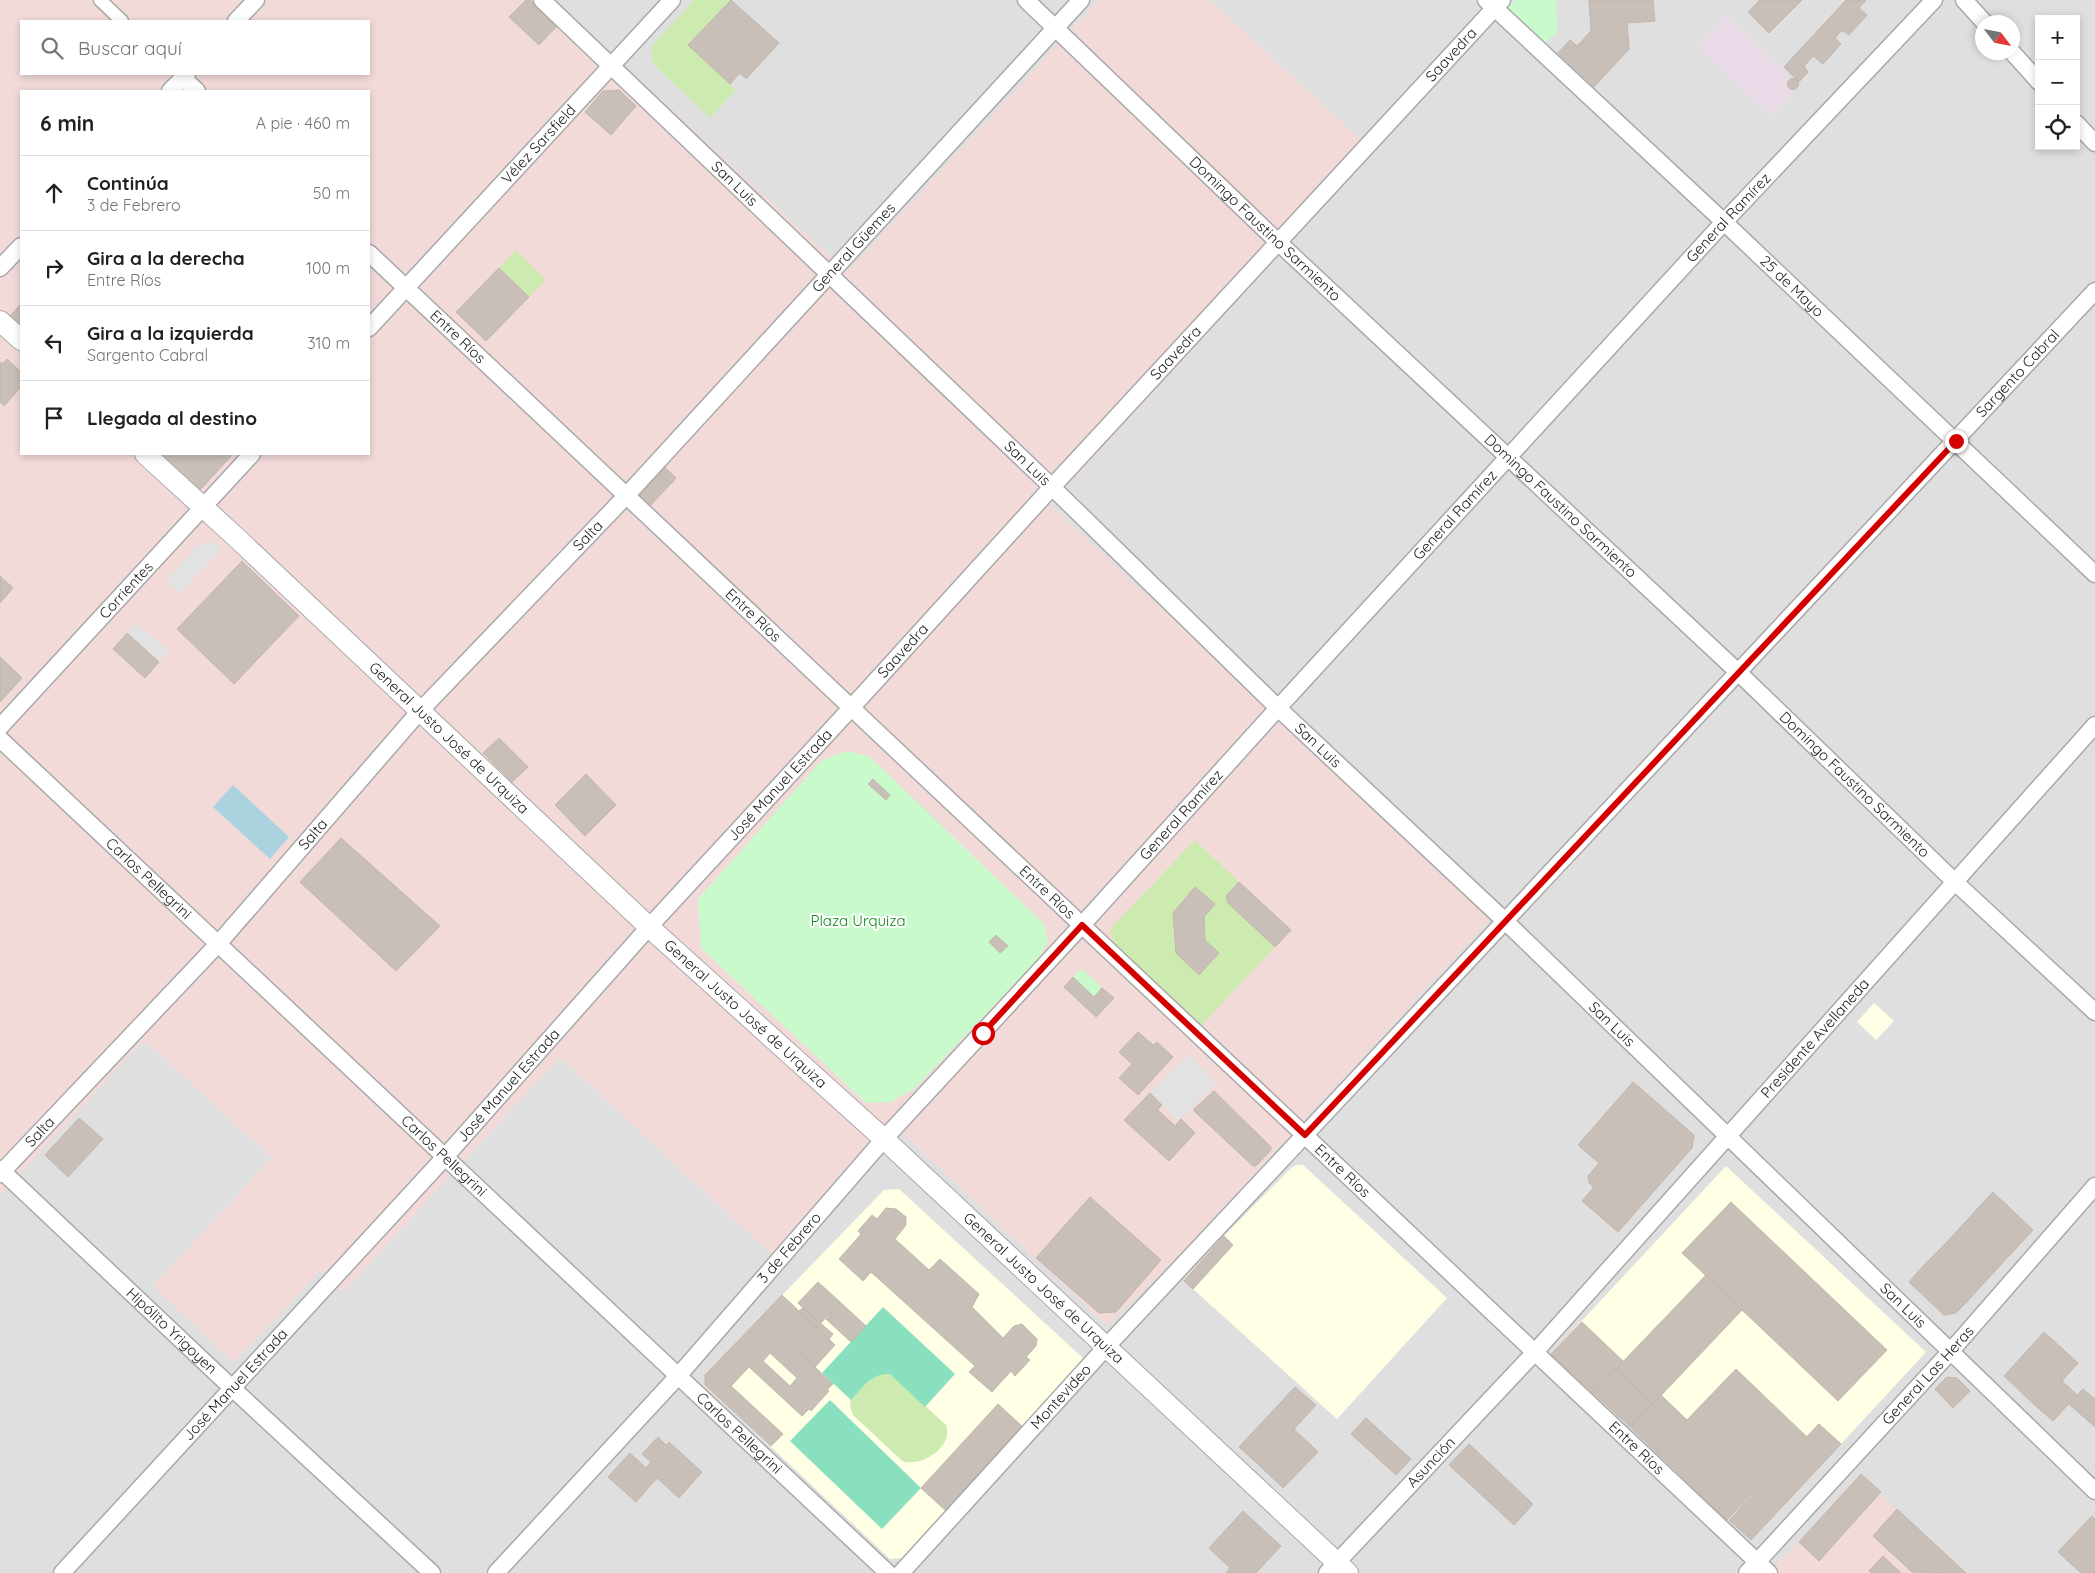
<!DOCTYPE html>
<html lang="es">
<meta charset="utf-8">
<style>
:root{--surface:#fff;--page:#f2f2f2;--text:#202124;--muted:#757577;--line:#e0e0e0}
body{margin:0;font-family:Quicksand,sans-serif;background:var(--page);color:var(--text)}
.controls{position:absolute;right:15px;top:15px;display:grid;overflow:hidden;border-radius:0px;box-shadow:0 2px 8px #0003}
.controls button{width:45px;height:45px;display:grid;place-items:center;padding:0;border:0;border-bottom:1px solid var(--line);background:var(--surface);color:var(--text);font:25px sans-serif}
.compass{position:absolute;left:1975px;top:15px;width:45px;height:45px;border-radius:50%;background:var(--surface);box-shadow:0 2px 8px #0003;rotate:122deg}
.stop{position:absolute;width:15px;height:15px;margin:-11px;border:4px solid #d40000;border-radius:50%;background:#fff}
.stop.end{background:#d40000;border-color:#fff;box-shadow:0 1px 5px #0008}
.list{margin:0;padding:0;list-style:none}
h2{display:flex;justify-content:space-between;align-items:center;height:65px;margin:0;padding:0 20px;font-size:21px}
h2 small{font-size:16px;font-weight:400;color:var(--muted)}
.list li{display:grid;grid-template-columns:32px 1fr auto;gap:15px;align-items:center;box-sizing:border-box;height:75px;padding:0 20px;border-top:1px solid var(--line)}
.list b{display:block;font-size:19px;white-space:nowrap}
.list p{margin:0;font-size:16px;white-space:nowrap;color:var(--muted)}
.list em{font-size:16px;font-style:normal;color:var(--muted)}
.icon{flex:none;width:28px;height:28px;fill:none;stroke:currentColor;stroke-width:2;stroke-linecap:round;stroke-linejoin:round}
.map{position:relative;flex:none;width:2095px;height:1573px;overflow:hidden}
.search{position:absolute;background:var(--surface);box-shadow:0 2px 8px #0003;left:20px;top:20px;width:350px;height:55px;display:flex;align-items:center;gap:12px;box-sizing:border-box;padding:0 18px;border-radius:0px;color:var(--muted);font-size:19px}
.panel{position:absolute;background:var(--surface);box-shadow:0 2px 8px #0003;left:20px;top:90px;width:350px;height:365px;border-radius:0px}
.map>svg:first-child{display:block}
</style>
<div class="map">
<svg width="2095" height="1573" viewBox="0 0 2095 1573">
<rect width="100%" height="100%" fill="#f2efe9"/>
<!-- residential -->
<path fill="#e0dfdf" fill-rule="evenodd" d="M0,0h2095v1573h-2095zM2039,19h37v127h-37zM21,21h348v53h-348zM1982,22h30v30h-30zM21,91h348v363h-348z"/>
<!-- commercial -->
<g fill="#f2dad9" fill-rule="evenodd">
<path d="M0,0h554l293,272 252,-272h111l165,153 -325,352 443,411 -299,323 -87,87 -219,-207 -116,136 -212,-198 -217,235 -23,-21 -86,91 -81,-76 119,-128 -128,-118 -144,156zM21,21h348v53h-348zM21,91h348v363h-348z"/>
<polygon points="1861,1474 1897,1509 1966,1573 1780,1573 1774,1567"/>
</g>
<!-- industrial -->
<polygon fill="#ebdbe8" points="1726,16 1790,77 1784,84 1793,92 1771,116 1698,47"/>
<!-- education -->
<g fill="#ffffe5">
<polygon points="1874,1003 1894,1021 1876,1040 1857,1022"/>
<polygon points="1297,1165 1303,1165 1447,1298 1337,1419 1193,1289 1233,1245 1224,1236 1292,1167"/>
<polygon points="1726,1166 1926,1352 1841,1444 1818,1424 1729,1520 1551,1354"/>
<polygon points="899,1189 1084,1359 903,1558 890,1559 705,1385 705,1375 884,1190"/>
</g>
<!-- grass -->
<g fill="#cdebb0" fill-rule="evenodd">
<polygon points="694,0 731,0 689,45 736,90 710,118 653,64 651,47"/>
<polygon points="516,250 546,280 529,297 499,268"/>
<path d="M1195,840l44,42 -13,14 2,7 47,44 -76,81 -84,-80 -5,-19zM1195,888l20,16 -11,13 1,23 14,13 -20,21 -23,-21 -3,-40z"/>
<path d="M881,1374h9l56,51c8,21 -24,43 -44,36l-49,-46c-2,-5 -4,-10 -2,-15 5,-9 21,-22 30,-26z"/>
</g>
<!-- park -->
<g fill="#c8facc">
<polygon points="1515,0 1556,0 1557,32 1542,46 1506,9"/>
<polygon points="845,751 869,756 1044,924 1048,941 1039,958 914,1089 890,1102 866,1103 701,948 698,899 821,761"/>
<polygon points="1080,970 1083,970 1102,988 1094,997 1073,977"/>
</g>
<!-- pitch -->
<g fill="#88e0be">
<path d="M883,1307l72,67 -30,33 -35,-33c-18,-1 -27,13 -39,26l-29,-27z"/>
<polygon points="830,1400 921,1488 882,1529 790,1441"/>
</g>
<!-- parking -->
<g fill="#e2e2e2">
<polygon points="215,542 222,548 180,593 166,580 198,545"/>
<polygon points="136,623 169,651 159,662 127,633"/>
<polygon points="1189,1054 1217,1082 1179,1121 1150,1093"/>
</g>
<!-- water -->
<polygon fill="#aad3df" points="233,785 289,837 270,859 213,807"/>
<!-- building -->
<g fill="#c7bfb8" stroke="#c4b6ab" fill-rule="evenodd">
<polygon points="526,0 530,0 557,26 539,45 509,17"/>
<polygon points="731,0 779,43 746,79 740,73 730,84 688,45"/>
<polygon points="1589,0 1653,0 1655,21 1627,23 1629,49 1594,87 1558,53 1570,40 1577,46 1591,31"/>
<polygon points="1760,0 1802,0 1769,33 1748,12"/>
<polygon points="1846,0 1866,0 1859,8 1867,15 1849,35 1842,30 1835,38 1841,44 1823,64 1813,56 1804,66 1808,72 1799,82 1784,67"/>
<circle cx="1793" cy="84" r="5.5"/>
<polygon points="619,90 636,106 611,135 585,112 603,91"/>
<polygon points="499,268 529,297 486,341 456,312"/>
<polygon points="21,304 21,328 9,317"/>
<polygon points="7,359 21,372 21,387 4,406 0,402 0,363 4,363"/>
<polygon points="158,454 233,454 200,490"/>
<polygon points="664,467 676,478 650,506 635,492 649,478 652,480"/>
<polygon points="664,467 676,478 671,484 659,473"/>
<polygon points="242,561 299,616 234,684 177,629"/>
<polygon points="0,576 13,588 0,603"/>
<polygon points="127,633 159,662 145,678 113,649"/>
<polygon points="0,657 22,678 0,702"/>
<polygon points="499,738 528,767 512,782 483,753"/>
<polygon points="586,774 616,805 585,836 555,805"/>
<polygon points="873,779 890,795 886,800 868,784"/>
<polygon points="341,838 440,926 396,971 300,882"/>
<polygon points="1239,882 1291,930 1275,947 1228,903 1226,896"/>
<polygon points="1195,887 1215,904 1204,917 1205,940 1219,953 1199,975 1176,953 1173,913"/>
<polygon points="996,935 1008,946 1000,953 989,942"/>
<polygon points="1073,977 1094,997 1102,988 1114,998 1096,1017 1064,987"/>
<polygon points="1138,1032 1153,1045 1157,1042 1173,1057 1138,1095 1119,1078 1132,1064 1119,1052"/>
<polygon points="1633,1082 1694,1135 1692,1148 1618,1232 1582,1201 1594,1187 1589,1183 1588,1176 1599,1163 1578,1145"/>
<polygon points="1214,1091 1271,1147 1271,1150 1256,1166 1253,1166 1194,1111 1194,1109"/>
<polygon points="1150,1093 1162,1105 1137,1132 1124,1120"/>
<polygon points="1158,1110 1175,1126 1181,1119 1195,1133 1169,1161 1137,1132"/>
<polygon points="79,1118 103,1139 68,1177 45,1155"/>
<polygon points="1993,1192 2033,1230 1996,1270 1956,1232"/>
<polygon points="1090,1197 1161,1260 1116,1312 1099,1313 1036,1258"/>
<polygon points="1731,1202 1887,1350 1838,1401 1682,1253"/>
<polygon points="886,1208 896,1209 906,1217 906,1225 895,1239 929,1270 940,1259 979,1294 972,1307 1003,1338 1014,1326 1022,1324 1037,1339 1036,1346 1026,1357 1030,1360 1015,1376 1011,1371 992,1392 969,1372 975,1366 871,1272 863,1281 839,1259 861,1234 858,1231 872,1215 877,1219"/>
<polygon points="1956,1232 1996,1270 1984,1283 1944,1245"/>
<polygon points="1224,1236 1233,1245 1193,1289 1184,1281"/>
<polygon points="1944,1245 1984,1283 1965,1304 1924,1265"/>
<polygon points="1924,1265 1965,1304 1956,1313 1944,1315 1909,1282"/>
<polygon points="1706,1275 1742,1310 1653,1404 1616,1369"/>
<polygon points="818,1282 840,1302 820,1324 798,1303"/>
<polygon points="782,1295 835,1345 815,1367 761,1317"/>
<polygon points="840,1302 866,1326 851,1342 826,1319"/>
<polygon points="803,1308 833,1334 829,1339 799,1311"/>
<path d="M761,1317l72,67 -6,6 2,1 -18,20 -2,-2 -7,7 -53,-49 -18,19 52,48 -12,12 -66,-61v-10zM770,1353l27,25 -7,8 -27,-25z"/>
<polygon points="1582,1322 1623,1361 1593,1393 1551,1354"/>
<polygon points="2044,1332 2078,1363 2038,1408 2004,1376"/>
<polygon points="1616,1369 1653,1404 1630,1427 1593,1393"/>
<polygon points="1736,1369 1807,1437 1727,1520 1656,1452"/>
<polygon points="1947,1377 1957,1378 1970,1391 1953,1408 1935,1389"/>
<polygon points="2062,1381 2077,1395 2053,1421 2038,1408"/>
<polygon points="1295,1387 1316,1405 1260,1466 1239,1447"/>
<polygon points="2083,1389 2095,1399 2095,1427 2069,1404"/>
<polygon points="1661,1395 1687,1420 1656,1452 1630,1427"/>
<polygon points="998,1404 1023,1427 946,1511 921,1488"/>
<polygon points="1366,1418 1411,1459 1396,1475 1351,1434"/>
<polygon points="1819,1424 1841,1444 1751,1540 1729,1520"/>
<polygon points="1294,1429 1318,1452 1283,1488 1260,1466"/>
<polygon points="658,1437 666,1445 669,1442 702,1472 679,1498 657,1478 636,1502 608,1477 630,1453 646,1468 651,1462 642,1454"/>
<polygon points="1469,1444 1533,1504 1514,1525 1449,1465"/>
<polygon points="1861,1474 1881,1492 1819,1561 1799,1542"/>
<polygon points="1897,1509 1966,1573 1912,1572 1873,1536"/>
<polygon points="1243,1511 1281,1546 1256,1573 1226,1573 1230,1568 1209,1548"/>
<polygon points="2092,1516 2095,1519 2095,1573 2081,1573 2058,1552"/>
<polygon points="1883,1556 1901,1573 1872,1573 1869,1571"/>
</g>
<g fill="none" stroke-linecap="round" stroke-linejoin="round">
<!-- pedestrian casing -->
<g stroke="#a9a9a9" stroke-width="15">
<polyline id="pedestrian" points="100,0 122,21"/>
</g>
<!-- minor casing -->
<g stroke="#a9a9a9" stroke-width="19">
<g id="minor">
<path id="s1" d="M542,0l510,487 226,221 227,213 590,570"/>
<path id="s2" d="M1026,0l253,243 460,430 216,209 140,130"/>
<path id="s3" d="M1486,0l238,222 371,352"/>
<polyline points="1964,0 1984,22"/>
<polyline points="236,21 256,0"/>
<polyline points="2012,52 2039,82"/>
<polyline points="183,78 197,91"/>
<polyline points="170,91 187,74"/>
<polyline points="2076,123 2095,143"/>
<path id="s4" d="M369,253l1400,1320"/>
<polyline points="0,268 21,246"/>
<path id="s5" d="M369,328l303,-328"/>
<path id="s6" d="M0,727l252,-273"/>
<path id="s7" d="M0,739l888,834"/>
<path id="s8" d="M0,1169l231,218 201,186"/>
<path id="s9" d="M0,1174l218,-230 201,-232 207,-216 455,-496"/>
<path id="s10" d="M62,1573l383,-416 204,-230 203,-220 200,-220 450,-487"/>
<path id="s11" d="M496,1573l183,-198 205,-236 198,-214 196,-217 446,-486 210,-222"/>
<path id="s12" d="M901,1573l206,-227 988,-1055"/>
<path id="s13" d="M1327,1573l208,-221 560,-627"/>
<path id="s14" d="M1747,1573l203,-221 145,-166"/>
</g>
</g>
<!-- tertiary casing -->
<g stroke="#a9a9a9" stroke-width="22">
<g id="tertiary">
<polyline points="0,321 21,340"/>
<path id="s15" d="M145,454l94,86 410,387 235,212 464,434"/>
</g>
</g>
<!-- pedestrian -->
<use href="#pedestrian" stroke="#fff" stroke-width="12"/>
<!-- minor -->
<use href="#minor" stroke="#fff" stroke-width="16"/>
<!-- tertiary -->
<use href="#tertiary" stroke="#fff" stroke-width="20"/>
</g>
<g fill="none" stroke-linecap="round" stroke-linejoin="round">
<!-- route -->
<polyline stroke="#d40000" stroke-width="6" points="983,1033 1082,925 1305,1135 1956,441"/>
</g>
<g text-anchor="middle" stroke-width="4" stroke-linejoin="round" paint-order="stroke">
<!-- street labels -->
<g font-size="15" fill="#222" stroke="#fff">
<text dy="5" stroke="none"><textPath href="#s10" startOffset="2058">Saavedra</textPath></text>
<text dy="5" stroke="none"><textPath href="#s5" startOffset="250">Vélez Sarsfield</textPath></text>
<text dy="5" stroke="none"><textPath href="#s1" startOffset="266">San Luis</textPath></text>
<text dy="5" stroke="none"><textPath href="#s11" startOffset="1832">General Ramírez</textPath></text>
<text dy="5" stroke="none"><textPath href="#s2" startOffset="331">Domingo Faustino Sarmiento</textPath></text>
<text dy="5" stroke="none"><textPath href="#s9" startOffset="1260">General Güemes</textPath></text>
<text dy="5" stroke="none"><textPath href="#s3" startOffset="419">25 de Mayo</textPath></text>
<text dy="5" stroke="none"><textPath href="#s4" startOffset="122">Entre Ríos</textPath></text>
<text dy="5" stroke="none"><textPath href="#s10" startOffset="1652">Saavedra</textPath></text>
<text dy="5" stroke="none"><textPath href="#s12" startOffset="1639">Sargento Cabral</textPath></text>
<text dy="5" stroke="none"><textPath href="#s1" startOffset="671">San Luis</textPath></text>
<text dy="5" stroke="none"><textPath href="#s2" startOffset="736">Domingo Faustino Sarmiento</textPath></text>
<text dy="5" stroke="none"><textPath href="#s11" startOffset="1428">General Ramírez</textPath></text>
<text dy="5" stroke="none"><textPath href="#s9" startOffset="868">Salta</textPath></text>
<text dy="5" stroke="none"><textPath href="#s6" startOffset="186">Corrientes</textPath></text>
<text dy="5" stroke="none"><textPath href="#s4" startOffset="528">Entre Ríos</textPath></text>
<text dy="5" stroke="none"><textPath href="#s10" startOffset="1248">Saavedra</textPath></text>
<text dy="5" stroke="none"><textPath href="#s15" startOffset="416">General Justo José de Urquiza</textPath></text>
<text dy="5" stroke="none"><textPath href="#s1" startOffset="1076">San Luis</textPath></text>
<text dy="5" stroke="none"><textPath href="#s10" startOffset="1066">José Manuel Estrada</textPath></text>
<text dy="5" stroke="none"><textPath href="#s2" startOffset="1141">Domingo Faustino Sarmiento</textPath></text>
<text dy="5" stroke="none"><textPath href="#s11" startOffset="1022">General Ramírez</textPath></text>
<text dy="5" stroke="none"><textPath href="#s9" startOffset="462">Salta</textPath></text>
<text dy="5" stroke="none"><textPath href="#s7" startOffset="204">Carlos Pellegrini</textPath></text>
<text dy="5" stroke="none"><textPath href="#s4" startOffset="932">Entre Ríos</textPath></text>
<text dy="5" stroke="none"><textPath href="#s15" startOffset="821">General Justo José de Urquiza</textPath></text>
<text dy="5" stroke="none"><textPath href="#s1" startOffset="1481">San Luis</textPath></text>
<text dy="5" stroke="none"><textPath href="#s13" startOffset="724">Presidente Avellaneda</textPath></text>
<text dy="5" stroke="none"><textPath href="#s10" startOffset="661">José Manuel Estrada</textPath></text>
<text dy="5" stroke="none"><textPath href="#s9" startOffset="58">Salta</textPath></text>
<text dy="5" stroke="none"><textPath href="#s7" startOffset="609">Carlos Pellegrini</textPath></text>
<text dy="5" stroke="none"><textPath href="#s4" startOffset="1338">Entre Ríos</textPath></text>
<text dy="5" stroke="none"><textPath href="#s11" startOffset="438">3 de Febrero</textPath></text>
<text dy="5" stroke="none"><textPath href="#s15" startOffset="1226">General Justo José de Urquiza</textPath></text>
<text dy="5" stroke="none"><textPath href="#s1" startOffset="1886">San Luis</textPath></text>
<text dy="5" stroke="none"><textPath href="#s8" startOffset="236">Hipólito Yrigoyen</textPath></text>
<text dy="5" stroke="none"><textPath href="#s14" startOffset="268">General Las Heras</textPath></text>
<text dy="5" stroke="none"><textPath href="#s10" startOffset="256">José Manuel Estrada</textPath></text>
<text dy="5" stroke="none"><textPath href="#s12" startOffset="238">Montevideo</textPath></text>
<text dy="5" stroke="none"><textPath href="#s7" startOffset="1014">Carlos Pellegrini</textPath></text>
<text dy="5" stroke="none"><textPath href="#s4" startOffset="1742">Entre Ríos</textPath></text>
<text dy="5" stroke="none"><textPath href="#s13" startOffset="152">Asunción</textPath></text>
</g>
<!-- park labels -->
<g font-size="15" fill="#0c8416" stroke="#fff">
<text x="858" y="926">Plaza Urquiza</text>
</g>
</g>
</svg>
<div class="controls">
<button>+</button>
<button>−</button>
<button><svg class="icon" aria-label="locate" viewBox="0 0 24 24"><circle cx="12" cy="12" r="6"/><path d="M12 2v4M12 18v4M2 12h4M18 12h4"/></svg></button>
</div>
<svg class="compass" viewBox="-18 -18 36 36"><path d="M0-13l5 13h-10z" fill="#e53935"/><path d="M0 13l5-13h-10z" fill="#757577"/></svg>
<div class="stop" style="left:983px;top:1033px"></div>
<div class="stop end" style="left:1956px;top:441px"></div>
<div class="search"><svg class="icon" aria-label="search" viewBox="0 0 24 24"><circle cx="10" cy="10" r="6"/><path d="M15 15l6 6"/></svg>Buscar aquí</div>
<section class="panel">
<h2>6 min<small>A pie · 460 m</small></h2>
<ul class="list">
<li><svg class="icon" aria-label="ahead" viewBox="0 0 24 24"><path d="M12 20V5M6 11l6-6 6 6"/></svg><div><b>Continúa</b><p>3 de Febrero</p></div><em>50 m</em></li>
<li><svg class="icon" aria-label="right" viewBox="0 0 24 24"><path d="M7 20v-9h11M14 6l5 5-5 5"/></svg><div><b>Gira a la derecha</b><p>Entre Ríos</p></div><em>100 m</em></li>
<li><svg class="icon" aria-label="left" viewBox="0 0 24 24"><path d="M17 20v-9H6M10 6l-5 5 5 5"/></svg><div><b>Gira a la izquierda</b><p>Sargento Cabral</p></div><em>310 m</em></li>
<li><svg class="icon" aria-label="arrive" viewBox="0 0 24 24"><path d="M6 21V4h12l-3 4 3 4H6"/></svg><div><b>Llegada al destino</b></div></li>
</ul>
</section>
</div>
